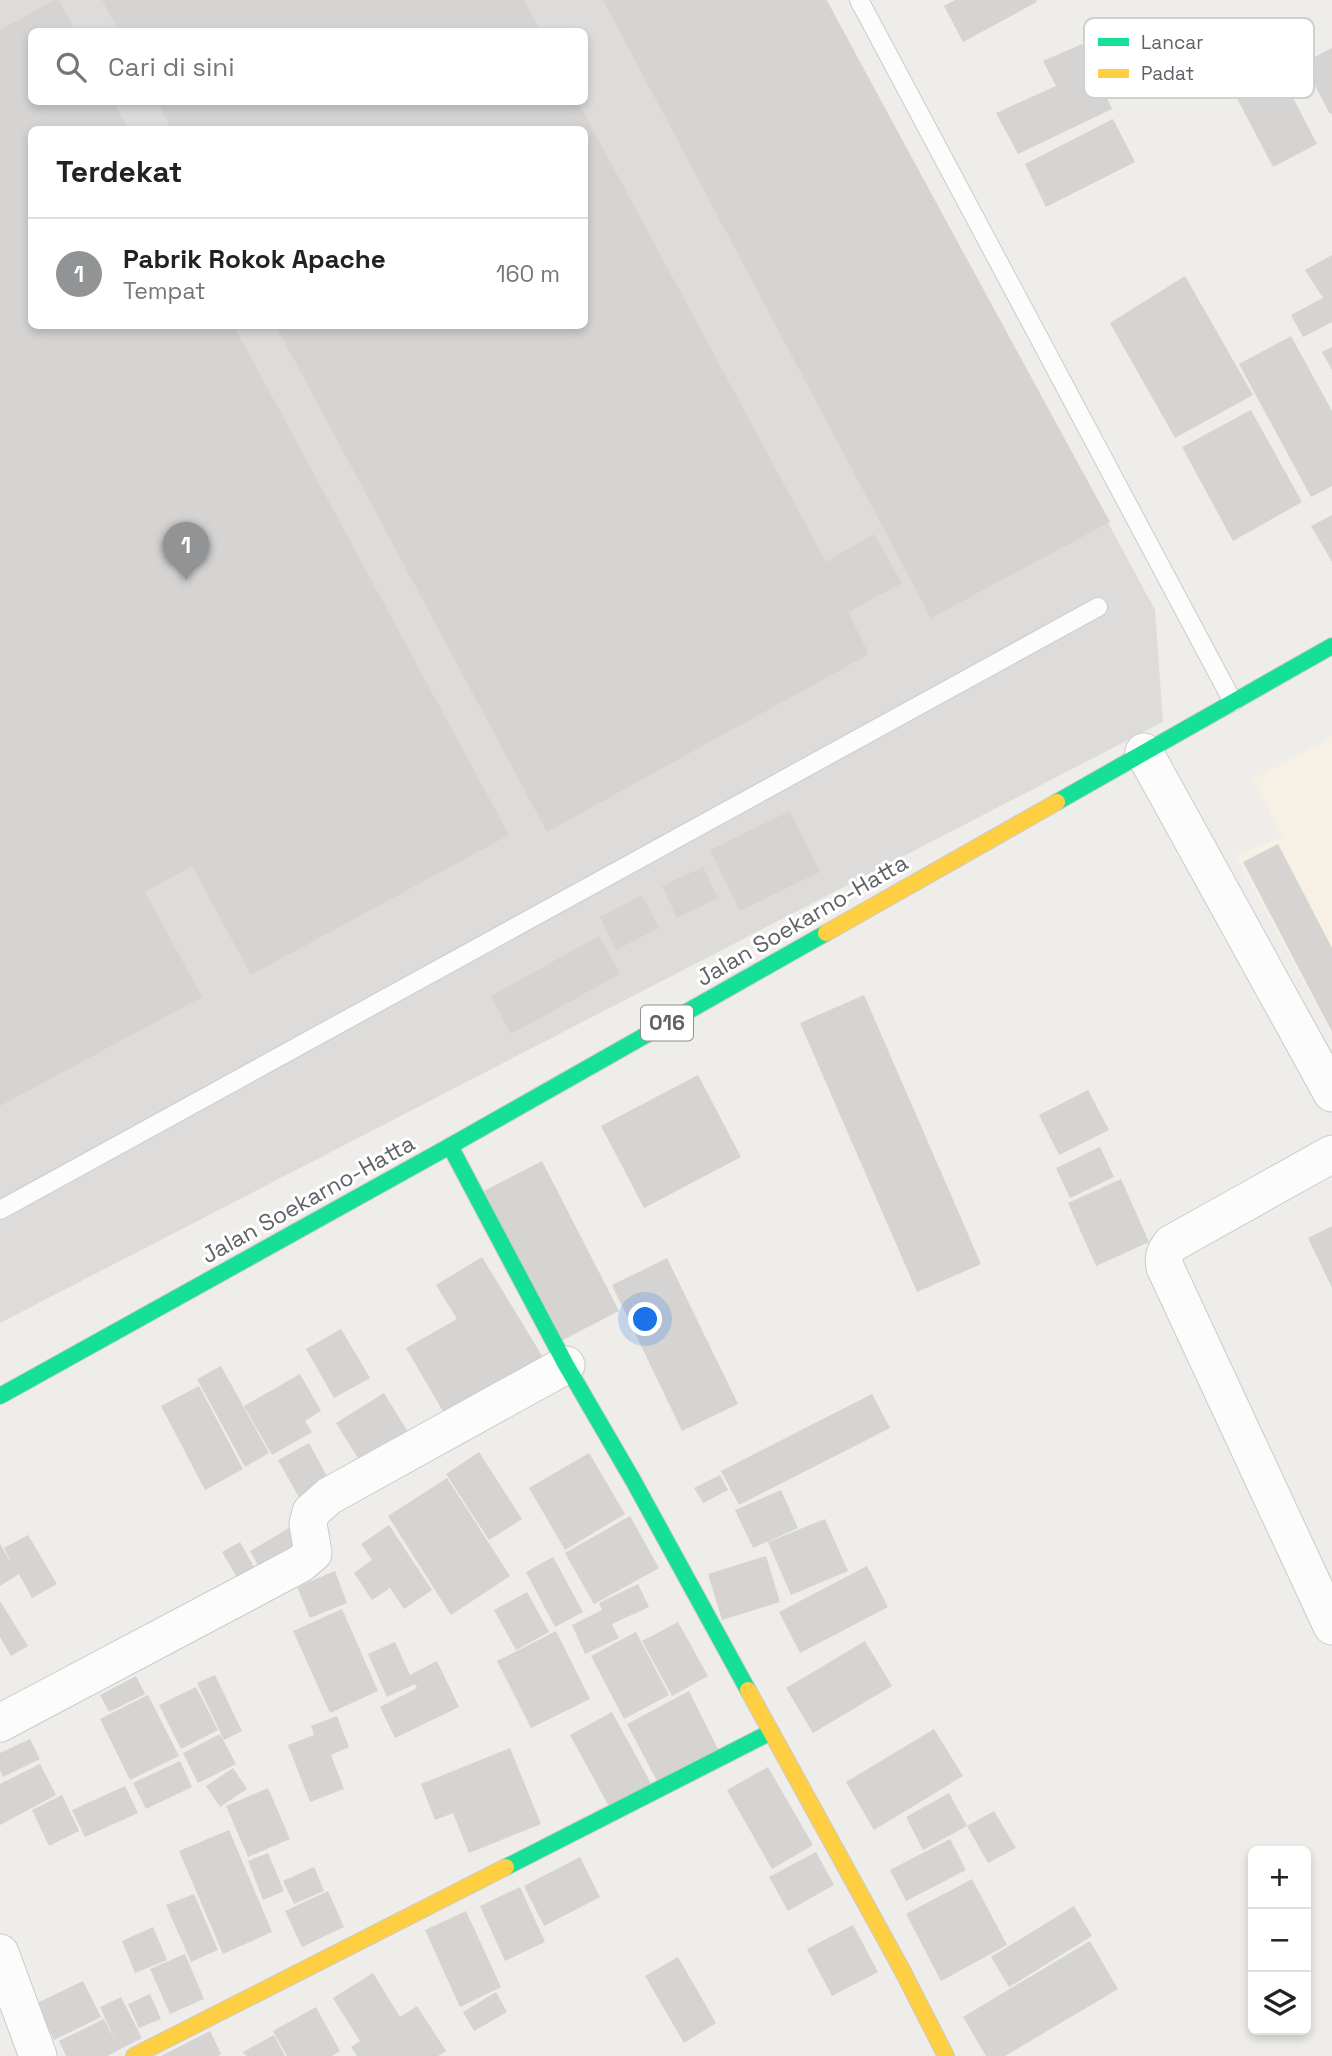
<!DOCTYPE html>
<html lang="id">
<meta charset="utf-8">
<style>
:root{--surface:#fff;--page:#f6f6f6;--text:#222;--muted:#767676;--line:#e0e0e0;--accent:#919395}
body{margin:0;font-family:"Space Grotesk",sans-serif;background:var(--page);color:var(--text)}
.controls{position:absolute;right:21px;bottom:21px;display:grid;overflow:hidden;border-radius:10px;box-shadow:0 4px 10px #0003}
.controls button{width:63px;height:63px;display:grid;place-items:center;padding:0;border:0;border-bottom:2px solid var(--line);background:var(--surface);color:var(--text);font:35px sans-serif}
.you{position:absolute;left:646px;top:1320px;width:24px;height:24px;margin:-18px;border:5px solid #fff;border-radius:50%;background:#1a73e8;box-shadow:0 0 0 10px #1a73e833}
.badge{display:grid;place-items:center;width:46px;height:46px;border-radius:50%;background:var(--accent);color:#fff;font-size:23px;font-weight:700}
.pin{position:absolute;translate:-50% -58px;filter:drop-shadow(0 2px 4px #0008)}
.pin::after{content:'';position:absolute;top:37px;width:24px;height:21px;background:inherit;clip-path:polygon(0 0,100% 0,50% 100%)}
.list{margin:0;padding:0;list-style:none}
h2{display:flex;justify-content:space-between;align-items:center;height:91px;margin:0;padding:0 28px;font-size:30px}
h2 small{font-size:23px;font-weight:400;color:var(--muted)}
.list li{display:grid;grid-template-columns:46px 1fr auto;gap:21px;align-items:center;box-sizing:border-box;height:112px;padding:0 28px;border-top:2px solid var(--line)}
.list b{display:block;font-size:26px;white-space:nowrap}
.list p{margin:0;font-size:23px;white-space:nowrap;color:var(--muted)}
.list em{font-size:23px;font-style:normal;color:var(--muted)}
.icon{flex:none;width:38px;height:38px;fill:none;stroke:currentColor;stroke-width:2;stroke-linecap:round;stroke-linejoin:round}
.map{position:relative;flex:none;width:1332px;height:2056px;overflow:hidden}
.search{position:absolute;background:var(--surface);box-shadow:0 4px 10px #0003;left:28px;top:28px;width:560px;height:77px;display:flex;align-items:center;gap:18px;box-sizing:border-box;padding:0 24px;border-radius:10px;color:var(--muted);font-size:26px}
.panel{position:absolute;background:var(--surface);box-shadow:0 4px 10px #0003;left:28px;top:126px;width:560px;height:203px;border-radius:10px}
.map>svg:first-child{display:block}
</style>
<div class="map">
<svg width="1332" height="2056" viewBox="0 0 1332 2056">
<rect width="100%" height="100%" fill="#eeedea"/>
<!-- commercial -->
<polygon fill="#f6f1e4" points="1332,736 1332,1034 1236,856 1283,836 1253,780"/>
<!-- industrial -->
<path fill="#dedcda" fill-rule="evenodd" d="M0,0h827l328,610 8,112 -1163,601zM32,32h552v70h-552zM32,130h552v196h-552z"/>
<!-- building -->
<g fill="#d5d4d3">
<polygon points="55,0 59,0 76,32 32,32 32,102 114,102 129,130 32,130 32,326 234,326 509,835 251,975 192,866 145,892 202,997 0,1106 0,30"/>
<polygon points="102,0 524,0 541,32 119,32"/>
<polygon points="603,0 826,0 1110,522 931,618"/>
<polygon points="955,0 1036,0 1037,2 963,42 944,6"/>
<polygon points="1082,44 1112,109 1018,154 996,113 1056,86 1043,61"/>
<polygon points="1332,48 1332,113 1330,114 1303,63"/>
<polygon points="1274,61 1317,144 1273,167 1230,85"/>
<polygon points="157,102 578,102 826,562 874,534 902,583 848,612 869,654 547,832 276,326 584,326 584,130 172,130"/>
<polygon points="1113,119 1135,162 1046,207 1025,164"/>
<polygon points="1332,255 1332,322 1303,337 1291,315 1323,298 1305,270"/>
<polygon points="1185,276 1253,395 1175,438 1110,323"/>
<polygon points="1291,336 1332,411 1332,486 1311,497 1239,364"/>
<polygon points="1332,347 1332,370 1322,352"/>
<polygon points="1251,410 1302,502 1233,541 1182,447"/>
<polygon points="1332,515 1332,562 1311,526"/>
<polygon points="790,811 820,872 740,911 710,850"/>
<polygon points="1278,844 1332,948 1332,1032 1243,862"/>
<polygon points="703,867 718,898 677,918 662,886"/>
<polygon points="642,895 659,928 616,950 600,917"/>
<polygon points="599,936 620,974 511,1034 491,996"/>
<polygon points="864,995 981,1264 917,1292 800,1023"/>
<polygon points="698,1075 741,1157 644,1208 601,1126"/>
<polygon points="1088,1090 1109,1130 1059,1155 1039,1115"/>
<polygon points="1100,1147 1114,1177 1070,1198 1056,1168"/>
<polygon points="542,1161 619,1311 561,1341 484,1191"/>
<polygon points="1121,1179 1149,1242 1096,1266 1068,1203"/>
<polygon points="1332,1226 1332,1288 1308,1238"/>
<polygon points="482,1257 544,1359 448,1420 406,1348 457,1319 436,1285"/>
<polygon points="667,1258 738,1404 682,1431 612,1285"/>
<polygon points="341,1329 370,1378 334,1398 306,1349"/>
<polygon points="221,1366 269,1453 245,1467 197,1379"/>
<polygon points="300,1374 321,1411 305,1421 312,1432 272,1455 244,1406"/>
<polygon points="199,1386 243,1469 205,1490 161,1406"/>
<polygon points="384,1393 414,1442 366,1471 336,1423"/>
<polygon points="872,1394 890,1428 739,1505 721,1471"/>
<polygon points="309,1443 334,1489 304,1506 278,1460"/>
<polygon points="479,1452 522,1519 489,1540 446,1474"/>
<polygon points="589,1453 625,1514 565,1550 529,1488"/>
<polygon points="720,1475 728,1490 703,1503 694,1488"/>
<polygon points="447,1478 510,1576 451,1615 388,1516"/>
<polygon points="781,1490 798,1528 753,1548 735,1510"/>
<polygon points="630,1516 659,1568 594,1604 565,1553"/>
<polygon points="825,1519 848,1571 791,1595 768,1542"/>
<polygon points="389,1525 432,1590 404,1609 390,1588 372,1600 354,1573 372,1560 361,1544"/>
<polygon points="289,1528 302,1552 263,1574 250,1551"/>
<polygon points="28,1535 57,1584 32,1598 19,1574 0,1586 0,1544 13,1566 4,1548"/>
<polygon points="240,1542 259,1576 242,1586 222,1552"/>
<polygon points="766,1556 780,1602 722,1620 708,1574"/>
<polygon points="553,1557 583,1612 555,1627 526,1572"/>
<polygon points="867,1566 888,1607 800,1653 779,1612"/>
<polygon points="335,1571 347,1603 310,1618 297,1587"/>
<polygon points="638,1584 649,1607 612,1624 619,1638 585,1654 572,1625 602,1610 599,1603"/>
<polygon points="527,1592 549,1632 516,1650 494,1610"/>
<polygon points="0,1601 28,1646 11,1656 0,1637"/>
<polygon points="342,1609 378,1691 330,1713 293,1631"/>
<polygon points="678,1622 708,1676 672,1696 642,1641"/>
<polygon points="556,1631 590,1699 531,1728 497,1661"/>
<polygon points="636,1632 669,1695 624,1719 591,1656"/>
<polygon points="865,1641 892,1686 813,1733 786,1688"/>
<polygon points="395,1642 410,1675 437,1661 459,1707 395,1738 380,1707 417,1688 415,1684 387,1697 368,1654"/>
<polygon points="215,1675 242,1731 224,1740 197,1683"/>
<polygon points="136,1676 145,1694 109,1712 100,1695"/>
<polygon points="196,1687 218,1730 181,1749 159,1705"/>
<polygon points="689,1691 719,1751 658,1783 627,1724"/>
<polygon points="148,1695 179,1756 130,1780 100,1719"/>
<polygon points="612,1712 654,1789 612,1812 570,1735"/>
<polygon points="337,1716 349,1747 331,1755 344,1789 310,1802 288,1745 314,1735 311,1726"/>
<polygon points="934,1729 963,1776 874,1830 846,1782"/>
<polygon points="220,1734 236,1764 198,1783 183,1753"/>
<polygon points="30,1739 40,1759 3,1777 0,1770 0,1753"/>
<polygon points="510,1748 541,1824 469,1853 453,1813 435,1820 421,1784"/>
<polygon points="180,1761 192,1787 146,1809 133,1783"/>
<polygon points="40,1764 56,1795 0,1825 0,1784"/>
<polygon points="768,1767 813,1845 772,1869 727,1790"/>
<polygon points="233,1768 247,1789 220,1807 206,1786"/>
<polygon points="125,1786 138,1813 85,1837 72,1810"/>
<polygon points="268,1788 290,1839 248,1857 226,1806"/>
<polygon points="949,1793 967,1826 923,1850 906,1817"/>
<polygon points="62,1795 79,1831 49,1846 32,1810"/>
<polygon points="994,1811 1016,1848 988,1863 967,1826"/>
<polygon points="229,1830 272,1932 223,1954 179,1851"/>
<polygon points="950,1839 966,1870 906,1901 890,1870"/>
<polygon points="816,1852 834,1885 788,1911 769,1877"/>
<polygon points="268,1853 284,1891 263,1900 248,1861"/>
<polygon points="580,1857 600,1897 544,1926 524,1886"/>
<polygon points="314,1867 324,1891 294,1904 283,1881"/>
<polygon points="972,1879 1007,1945 941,1981 906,1914"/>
<polygon points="520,1887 545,1942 505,1961 480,1906"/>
<polygon points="328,1891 344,1927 302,1947 285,1911"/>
<polygon points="194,1894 218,1950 191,1962 166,1905"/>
<polygon points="1074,1906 1092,1936 1009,1987 991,1957"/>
<polygon points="466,1911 501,1987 460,2007 425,1930"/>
<polygon points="853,1925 878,1972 832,1996 807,1949"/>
<polygon points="153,1927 167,1960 135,1973 122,1941"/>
<polygon points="1090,1941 1118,1989 1005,2056 986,2056 963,2017"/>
<polygon points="185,1954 204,1999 170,2014 150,1969"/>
<polygon points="678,1957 716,2023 684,2043 645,1976"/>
<polygon points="373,1973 400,2017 417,2006 446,2051 438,2056 357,2056 351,2047 360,2041 333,1998"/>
<polygon points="83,1981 101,2017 54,2040 37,2003"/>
<polygon points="496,1992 507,2012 474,2031 463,2012"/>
<polygon points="150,1994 161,2019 139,2028 128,2004"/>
<polygon points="121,1997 142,2038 107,2056 66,2056 59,2041 104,2019 116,2042 100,2007"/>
<polygon points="316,2007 340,2051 332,2056 287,2056 273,2031"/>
<polygon points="210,2031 221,2054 218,2056 161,2056"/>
<polygon points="274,2035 285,2056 246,2056 243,2052"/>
</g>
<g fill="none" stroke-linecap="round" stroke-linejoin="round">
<!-- lane casing -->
<g stroke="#cbcbcb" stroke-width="20">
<g id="lane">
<polyline points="859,0 1233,702"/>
<polyline points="0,1210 1098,607"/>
</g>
</g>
<!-- street casing -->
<g stroke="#cbcbcb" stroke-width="39">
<g id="street">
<polyline points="1144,752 1332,1093"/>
<path d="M1332,1154l-161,90c-6,8 -8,13 -6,23l167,359"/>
<polyline points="0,1723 300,1564 313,1553 308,1524 311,1512 329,1496 566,1365"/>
<polyline points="0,1953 38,2056"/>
</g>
</g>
<!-- fast casing -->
<g stroke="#cbcbcb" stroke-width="18">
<g id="fast">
<polyline points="1057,802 1332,646"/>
<polyline points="450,1146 566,1365 634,1482 748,1690"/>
<polyline points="0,1396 450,1146 826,933"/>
<polyline points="506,1867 771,1732"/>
</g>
</g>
<!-- slow casing -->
<g stroke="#cbcbcb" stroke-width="18">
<g id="slow">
<polyline points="826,933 1057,802"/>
<polyline points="748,1690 901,1968 946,2056"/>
<polyline points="134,2056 506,1867"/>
</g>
</g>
<!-- lane -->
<use href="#lane" stroke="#fcfcfc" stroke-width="18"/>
<!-- street -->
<use href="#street" stroke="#fcfcfc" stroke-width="37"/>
<!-- fast -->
<use href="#fast" stroke="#16e098" stroke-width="16"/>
<!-- slow -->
<use href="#slow" stroke="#ffcf43" stroke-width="16"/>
</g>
<g text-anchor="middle" stroke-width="6" stroke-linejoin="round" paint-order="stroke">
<!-- shield labels -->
<rect fill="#fff" stroke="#8f9195" stroke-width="2" x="641" y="1005.5" width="52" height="35" rx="5"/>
<g font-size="21" font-weight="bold" fill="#5f6267">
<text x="667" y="1030">016</text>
</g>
<!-- street labels -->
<g font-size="23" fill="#5f6267" stroke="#fff">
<text transform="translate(802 920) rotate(-30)" y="8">Jalan Soekarno-Hatta</text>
<text transform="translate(308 1199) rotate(-29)" y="8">Jalan Soekarno-Hatta</text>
</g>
</g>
<!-- legend -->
<rect x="1084" y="18" width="230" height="80" rx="10" fill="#fff" stroke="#cfd0d1" stroke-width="2"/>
<rect x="1098" y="38" width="31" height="8" fill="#16e098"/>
<rect x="1098" y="69" width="31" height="9" fill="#ffcf43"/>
<g font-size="19" fill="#5f6267">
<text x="1141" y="49">Lancar</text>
<text x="1141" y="80">Padat</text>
</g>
</svg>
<div class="controls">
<button>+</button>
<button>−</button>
<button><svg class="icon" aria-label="layers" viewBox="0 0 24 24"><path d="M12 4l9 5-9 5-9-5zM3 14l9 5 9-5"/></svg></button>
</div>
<div class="you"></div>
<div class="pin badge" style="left:186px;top:580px">1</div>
<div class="search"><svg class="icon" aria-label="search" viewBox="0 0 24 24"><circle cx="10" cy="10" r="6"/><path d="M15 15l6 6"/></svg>Cari di sini</div>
<section class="panel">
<h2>Terdekat<small></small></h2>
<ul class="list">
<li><span class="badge">1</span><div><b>Pabrik Rokok Apache</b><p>Tempat</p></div><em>160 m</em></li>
</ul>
</section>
</div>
